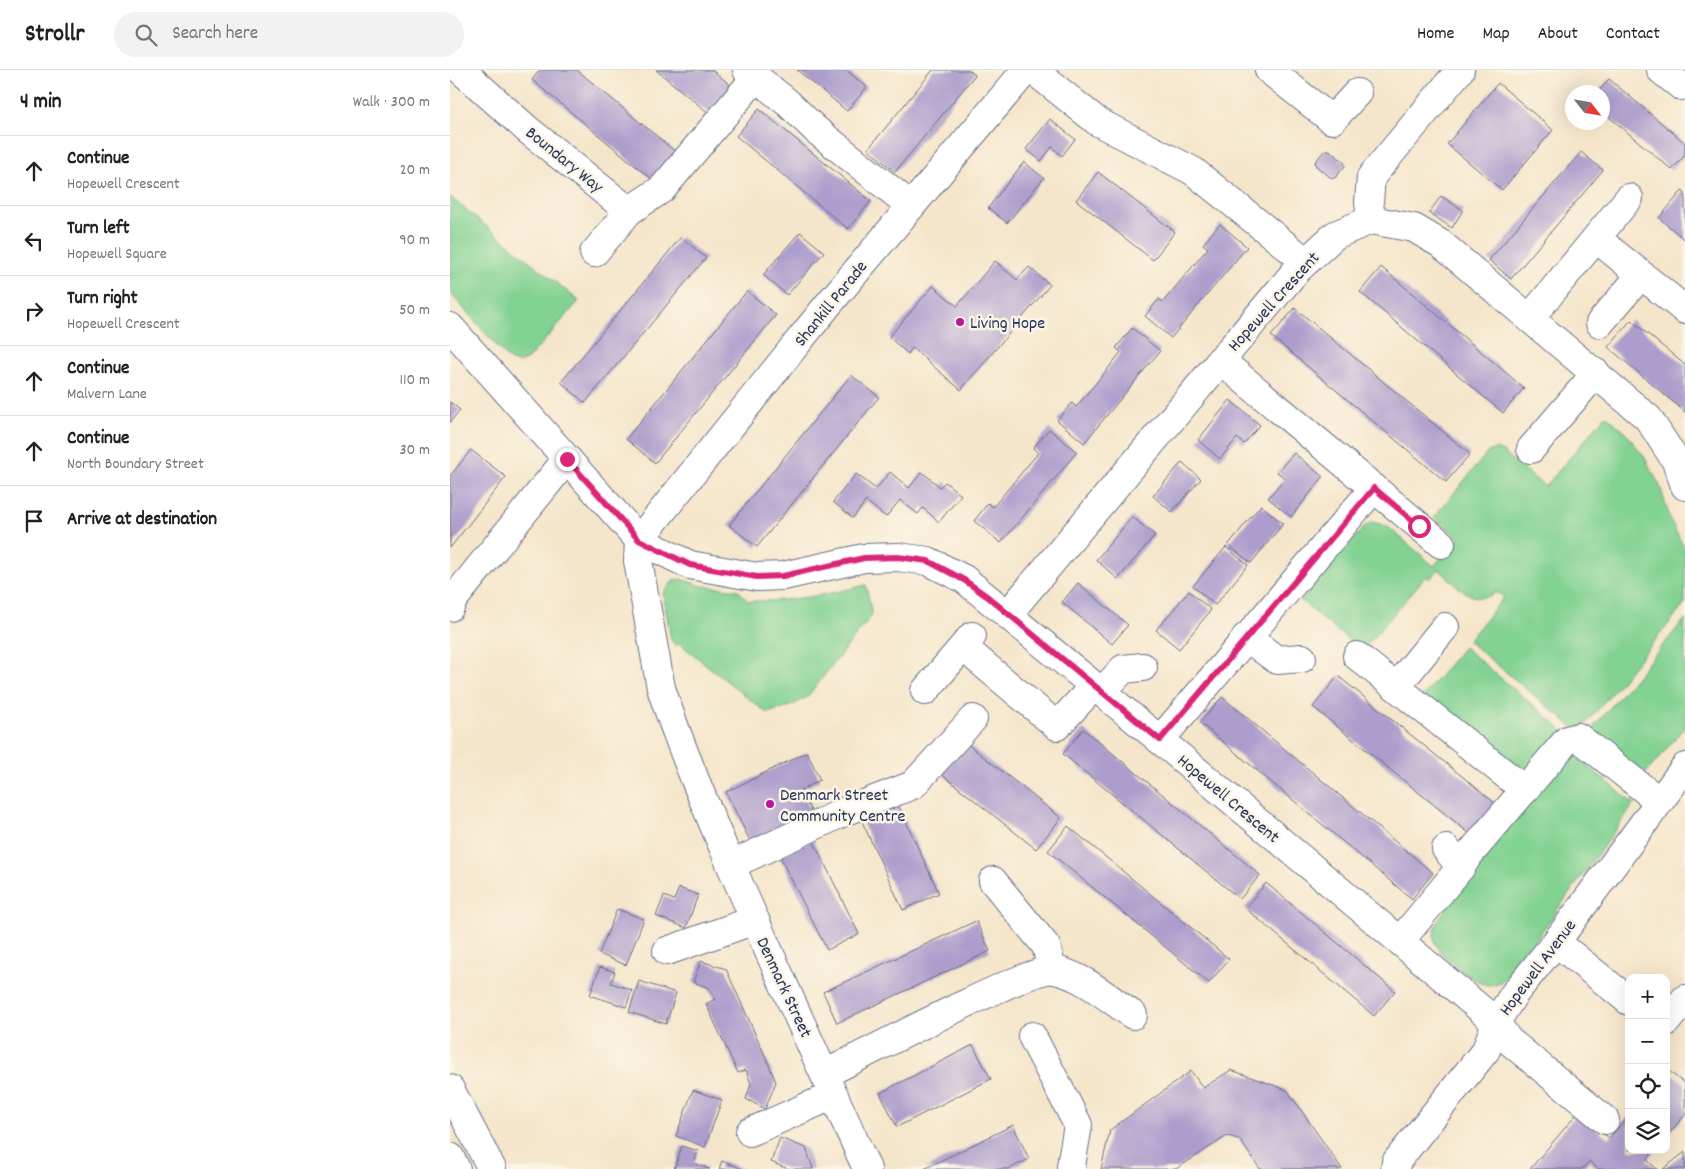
<!DOCTYPE html>
<meta charset="utf-8">
<style>
:root{--surface:#fff;--page:#f2f2f2;--text:#202124;--muted:#757577;--line:#e0e0e0}
body{margin:0;font-family:Dekko,sans-serif;background:var(--page);color:var(--text)}
.controls{position:absolute;right:15px;bottom:15px;display:grid;overflow:hidden;border-radius:10px;box-shadow:0 5px 20px #0002}
.controls button{width:45px;height:45px;display:grid;place-items:center;padding:0;border:0;border-bottom:1px solid var(--line);background:var(--surface);color:var(--text);font:25px sans-serif}
.compass{position:absolute;left:1115px;top:15px;width:45px;height:45px;border-radius:50%;background:var(--surface);box-shadow:0 5px 20px #0002;rotate:121deg}
.stop{position:absolute;width:15px;height:15px;margin:-11px;border:4px solid #db2777;border-radius:50%;background:#fff}
.stop.end{background:#db2777;border-color:#fff;box-shadow:0 1px 5px #0008}
.list{margin:0;padding:0;list-style:none}
h2{display:flex;justify-content:space-between;align-items:center;height:65px;margin:0;padding:0 20px;font-size:21px}
h2 small{font-size:16px;font-weight:400;color:var(--muted)}
.list li{display:grid;grid-template-columns:32px 1fr auto;gap:15px;align-items:center;box-sizing:border-box;height:70px;padding:0 20px;border-top:1px solid var(--line)}
.list b{display:block;font-size:19px;white-space:nowrap}
.list p{margin:0;font-size:16px;white-space:nowrap;color:var(--muted)}
.list em{font-size:16px;font-style:normal;color:var(--muted)}
.icon{flex:none;width:28px;height:28px;fill:none;stroke:currentColor;stroke-width:2;stroke-linecap:round;stroke-linejoin:round}
.map{position:relative;flex:none;width:1235px;height:1099px;overflow:hidden}
header{display:flex;align-items:center;gap:30px;box-sizing:border-box;height:70px;padding:0 25px;background:var(--surface);border-bottom:1px solid var(--line)}
header strong{font-size:24px}
nav{display:flex;gap:28px;margin-inline-start:auto;font-size:18px}
.search{width:350px;height:45px;background:var(--page);display:flex;align-items:center;gap:12px;box-sizing:border-box;padding:0 18px;border-radius:28px;color:var(--muted);font-size:19px}
main{display:flex}
aside{flex:1;background:var(--surface)}
.map>svg:first-child{display:block}
</style>
<header>
<strong>Strollr</strong>
<div class="search"><svg class="icon" aria-label="search" viewBox="0 0 24 24"><circle cx="10" cy="10" r="6"/><path d="M15 15l6 6"/></svg>Search here</div>
<nav><a>Home</a><a>Map</a><a>About</a><a>Contact</a></nav>
</header>
<main>
<aside>
<h2>4 min<small>Walk · 300 m</small></h2>
<ul class="list">
<li><svg class="icon" aria-label="ahead" viewBox="0 0 24 24"><path d="M12 20V5M6 11l6-6 6 6"/></svg><div><b>Continue</b><p>Hopewell Crescent</p></div><em>20 m</em></li>
<li><svg class="icon" aria-label="left" viewBox="0 0 24 24"><path d="M17 20v-9H6M10 6l-5 5 5 5"/></svg><div><b>Turn left</b><p>Hopewell Square</p></div><em>90 m</em></li>
<li><svg class="icon" aria-label="right" viewBox="0 0 24 24"><path d="M7 20v-9h11M14 6l5 5-5 5"/></svg><div><b>Turn right</b><p>Hopewell Crescent</p></div><em>50 m</em></li>
<li><svg class="icon" aria-label="ahead" viewBox="0 0 24 24"><path d="M12 20V5M6 11l6-6 6 6"/></svg><div><b>Continue</b><p>Malvern Lane</p></div><em>110 m</em></li>
<li><svg class="icon" aria-label="ahead" viewBox="0 0 24 24"><path d="M12 20V5M6 11l6-6 6 6"/></svg><div><b>Continue</b><p>North Boundary Street</p></div><em>30 m</em></li>
<li><svg class="icon" aria-label="arrive" viewBox="0 0 24 24"><path d="M6 21V4h12l-3 4 3 4H6"/></svg><div><b>Arrive at destination</b></div></li>
</ul>
</aside>
<div class="map">
<svg width="1235" height="1099" viewBox="0 0 1235 1099">
<rect width="100%" height="100%" fill="#fcf5e5"/>
<filter id="ink" filterUnits="userSpaceOnUse"><feTurbulence type="fractalNoise" baseFrequency=".02" numOctaves="2"/><feDisplacementMap in="SourceGraphic" scale="10" xChannelSelector="R" yChannelSelector="G"/><feConvolveMatrix kernelMatrix="1 2 1 2 8 2 1 2 1" color-interpolation-filters="sRGB"/></filter>
<filter id="wash" filterUnits="userSpaceOnUse"><feTurbulence type="fractalNoise" baseFrequency=".0096" numOctaves="4" result="noise"/><feDisplacementMap in="SourceGraphic" scale="20" xChannelSelector="R" yChannelSelector="G"/><feGaussianBlur stdDeviation="1.12" result="paint"/><feColorMatrix in="noise" values="0 0 0 0 0 0 0 0 0 0 0 0 0 0 0 0 0 1.4 0 .05"/><feComposite in="paint" operator="in"/></filter>
<g filter="url(#wash)">
<rect width="100%" height="100%" fill="#f5e6cb"/>
<!-- green -->
<g fill="#82d292" stroke="#4e8078">
<polygon points="0,127 129,231 78,289 68,293 59,290 0,223"/>
<path d="M1156,345l20,18 19,25 15,28 10,33 15,31v54l-106,128 -111,-91 36,-44 -7,-5c-25,16 -39,-7 -59,-23l-8,10 -4,-3 -64,75 -61,-50 64,-75 7,-4 15,4 47,40 25,-28 -25,-21 54,-65 7,-3 8,3 42,35z"/>
<path d="M230,509l23,7 35,4 10,11c41,1 78,-6 118,-16l6,30 -65,82 -14,8 -26,8 -88,-70 -3,3 -5,-6 -8,-47 10,-12z"/>
<polygon points="1235,549 1235,657 1191,709 1136,666"/>
<polygon points="1014,577 1117,664 1072,714 970,630"/>
<path d="M1117,679l67,55 -121,167c-7,7 -13,13 -23,14 -14,1 -57,-33 -56,-48 0,-21 28,-47 41,-63l-8,-7z"/>
</g>
<g id="blocks">
<!-- building -->
<g fill="#ac9dcc">
<polygon points="90,0 127,0 233,88 210,116 82,10"/>
<polygon points="206,0 262,0 289,22 266,49"/>
<polygon points="347,0 396,0 417,17 397,41"/>
<polygon points="483,0 519,0 525,5 445,102 418,79"/>
<polygon points="1159,9 1235,73 1235,85 1222,100 1152,41 1152,22 1148,22"/>
<polygon points="1048,13 1103,60 1052,120 997,74"/>
<polygon points="309,39 421,131 398,159 286,66"/>
<polygon points="600,49 625,69 612,86 602,77 591,91 576,79"/>
<polygon points="875,80 879,80 894,92 895,96 885,108 880,107 866,96 865,92"/>
<polygon points="1131,82 1153,100 1061,209 1039,190"/>
<polygon points="574,92 594,108 557,153 538,138"/>
<polygon points="648,102 725,162 703,190 626,130"/>
<polygon points="1232,121 1235,123 1235,170 1209,148"/>
<polygon points="991,126 1013,140 1002,158 979,143"/>
<polygon points="770,154 797,177 721,268 695,246 709,229 713,232 758,178 753,174"/>
<polygon points="350,162 374,182 337,225 313,205"/>
<polygon points="231,167 256,188 135,333 111,312"/>
<polygon points="545,191 567,210 579,197 600,215 511,320 462,278 458,284 439,267 483,216 507,236"/>
<polygon points="931,197 1074,318 1053,343 910,222"/>
<polygon points="297,221 326,245 205,393 176,369"/>
<polygon points="845,238 1020,384 996,412 821,266"/>
<polygon points="1181,250 1235,295 1235,342 1158,277"/>
<polygon points="682,258 710,281 634,373 607,350 622,333 626,337 656,301 671,282 666,278"/>
<polygon points="401,305 429,327 307,477 279,455"/>
<polygon points="780,330 810,355 794,374 787,368 770,389 748,370"/>
<polygon points="0,332 10,340 0,352"/>
<polygon points="599,359 627,382 551,473 524,451 538,433 543,437 588,383 583,378"/>
<polygon points="21,380 56,407 0,478 0,406"/>
<polygon points="844,383 873,407 841,447 818,428 835,408 827,402"/>
<polygon points="732,392 751,409 722,442 703,426"/>
<polygon points="440,402 459,418 472,402 490,417 495,412 511,425 489,452 473,438 468,444 450,430 436,447 416,431 403,448 383,432 406,404 426,419"/>
<polygon points="811,435 833,454 801,493 778,475"/>
<polygon points="682,447 705,465 668,509 646,490"/>
<polygon points="776,477 798,495 765,535 743,516"/>
<polygon points="628,513 678,555 662,574 612,532"/>
<polygon points="739,521 761,540 729,579 706,560"/>
<polygon points="888,606 1050,737 1025,768 863,637"/>
<polygon points="772,627 983,803 962,829 750,653"/>
<polygon points="633,659 810,805 790,829 613,684"/>
<polygon points="515,672 611,748 586,779 490,703"/>
<polygon points="357,682 370,710 351,720 363,745 302,775 276,722"/>
<polygon points="445,728 489,823 453,840 409,745"/>
<polygon points="618,756 779,889 759,913 598,781"/>
<polygon points="363,770 409,864 377,880 330,787"/>
<polygon points="816,813 945,921 924,946 795,838"/>
<polygon points="229,818 248,825 236,858 206,846 214,826 224,830"/>
<polygon points="167,839 194,849 176,895 149,884"/>
<polygon points="526,851 540,881 387,953 373,922"/>
<polygon points="251,891 276,899 317,990 326,1012 315,1039 296,1029 301,1014 296,1000 288,1003 256,934 265,929 259,918 243,912"/>
<polygon points="150,897 165,902 161,913 182,920 176,937 140,925"/>
<polygon points="189,911 226,923 216,954 179,942"/>
<polygon points="523,975 541,1009 447,1057 430,1023"/>
<polygon points="781,1000 837,1020 892,1099 810,1099 789,1069 777,1066 726,1099 651,1099 660,1060 741,1001 753,1018"/>
<polygon points="1219,1001 1235,1014 1235,1045 1216,1067 1216,1004"/>
<polygon points="243,1020 272,1030 255,1077 226,1066"/>
<polygon points="1126,1045 1159,1068 1179,1046 1179,1080 1205,1080 1197,1090 1207,1099 1148,1099 1139,1091 1132,1099 1080,1099"/>
<polygon points="563,1055 579,1089 559,1099 474,1099"/>
<polygon points="330,1068 356,1078 363,1099 338,1099 321,1092"/>
<polygon points="232,1076 248,1081 244,1093 260,1099 224,1099"/>
<polygon points="1235,1082 1235,1099 1213,1099"/>
<polygon points="272,1091 293,1099 269,1099"/>
</g>
</g>
</g>
<g filter="url(#ink)">
<use href="#blocks" fill-opacity="0" stroke="#676f84" stroke-width="1"/>
<g fill="none" stroke-linecap="round" stroke-linejoin="round">
<!-- minor casing -->
<g stroke="#676f84" stroke-width="30">
<g id="minor">
<polyline points="11,0 78,60 179,141 144,183"/>
<polyline points="297,0 338,33 366,60 461,136"/>
<polyline points="583,0 648,52 743,101 855,191"/>
<polyline points="819,0 882,50 907,23"/>
<polyline points="1211,0 1231,16"/>
<polyline points="179,141 212,119 306,7"/>
<polyline points="921,150 919,132 921,107 1010,0"/>
<polyline points="1147,169 1235,240"/>
<polyline points="1080,248 1179,128"/>
<polyline points="1150,253 1191,205"/>
<polyline points="0,257 189,470 240,495 307,507 333,506 414,488 448,487 478,491 514,509 710,670 1046,952 1058,970 1155,1050"/>
<polyline points="770,290 991,474"/>
<polyline points="1081,379 1146,303"/>
<path d="M189,470l-1,21 23,127c20,61 46,121 71,180 44,101 90,201 135,301"/>
<polyline points="189,470 377,236 576,0"/>
<polyline points="0,537 3,530 117,389"/>
<polyline points="558,544 846,201 885,165 921,150 964,158 991,174 1198,348 1226,391 1235,416"/>
<polyline points="796,567 827,590 852,588"/>
<polyline points="513,577 607,656 644,616"/>
<polyline points="907,586 1075,720"/>
<polyline points="946,617 995,557"/>
<polyline points="475,621 522,566"/>
<polyline points="652,622 673,599 693,597"/>
<polyline points="710,670 924,418"/>
<polyline points="281,795 396,741 463,715 523,649"/>
<polyline points="1011,797 1018,786 1117,670 1128,667 1209,731"/>
<polyline points="543,811 596,876 602,899"/>
<polyline points="950,871 1011,797 996,779"/>
<polyline points="1106,872 1179,931"/>
<polyline points="217,881 305,850"/>
<polyline points="1216,952 1235,929"/>
<polyline points="582,966 628,1055 621,1096 622,1099"/>
<path d="M375,1004c32,-16 207,-108 229,-104 29,5 55,29 79,45"/>
<polyline points="300,1062 384,1025"/>
<polyline points="945,1099 946,1092 1036,980 1046,952 1064,924 1106,872 1235,697"/>
</g>
</g>
<!-- highway casing -->
<g stroke="#676f84" stroke-width="30">
<g id="highway">
<polyline points="0,1019 42,1099"/>
<polyline points="0,1087 6,1099"/>
</g>
</g>
<!-- minor -->
<use href="#minor" stroke="#fff" stroke-width="28"/>
<!-- highway -->
<use href="#highway" stroke="#fff" stroke-width="28"/>
</g>
</g>
<g fill="none" stroke-linecap="round" stroke-linejoin="round" filter="url(#ink)">
<!-- route -->
<polyline stroke="#db2777" stroke-width="6" points="117,389 189,470 240,495 307,507 333,506 414,488 448,487 478,491 514,510 538,527 710,670 924,418 969,456"/>
</g>
<!-- markers -->
<g fill="#b5179e" stroke="#fcf5e5" stroke-width="2">
<circle cx="510" cy="252" r="5"/>
<circle cx="320" cy="734" r="5"/>
</g>
<g text-anchor="middle" stroke-width="5" stroke-linejoin="round" paint-order="stroke">
<!-- street labels -->
<g font-size="18" fill="#1b2f5e" stroke="#fcf5e5">
<text transform="translate(115 89) rotate(39)" y="6">Boundary Way</text>
<text transform="translate(823 231) rotate(-48)" y="6">Hopewell Crescent</text>
<text transform="translate(380 233) rotate(-51)" y="6">Shankill Parade</text>
<text transform="translate(779 728) rotate(40)" y="6">Hopewell Crescent</text>
<text transform="translate(1087 897) rotate(-53)" y="6">Hopewell Avenue</text>
<text transform="translate(335 917) rotate(65)" y="6">Denmark Street</text>
</g>
<!-- poi labels -->
<g font-size="18" fill="#1b2f5e" stroke="#fcf5e5" text-anchor="start">
<text x="520" y="258">Living Hope</text>
<text x="330" y="730">Denmark Street<tspan x="330" dy="21">Community Centre</tspan></text>
</g>
</g>
</svg>
<div class="controls">
<button>+</button>
<button>−</button>
<button><svg class="icon" aria-label="locate" viewBox="0 0 24 24"><circle cx="12" cy="12" r="6"/><path d="M12 2v4M12 18v4M2 12h4M18 12h4"/></svg></button>
<button><svg class="icon" aria-label="layers" viewBox="0 0 24 24"><path d="M12 4l9 5-9 5-9-5zM3 14l9 5 9-5"/></svg></button>
</div>
<svg class="compass" viewBox="-18 -18 36 36"><path d="M0-13l5 13h-10z" fill="#e53935"/><path d="M0 13l5-13h-10z" fill="#757577"/></svg>
<div class="stop" style="left:969px;top:456px"></div>
<div class="stop end" style="left:117px;top:389px"></div>
</div>
</main>
